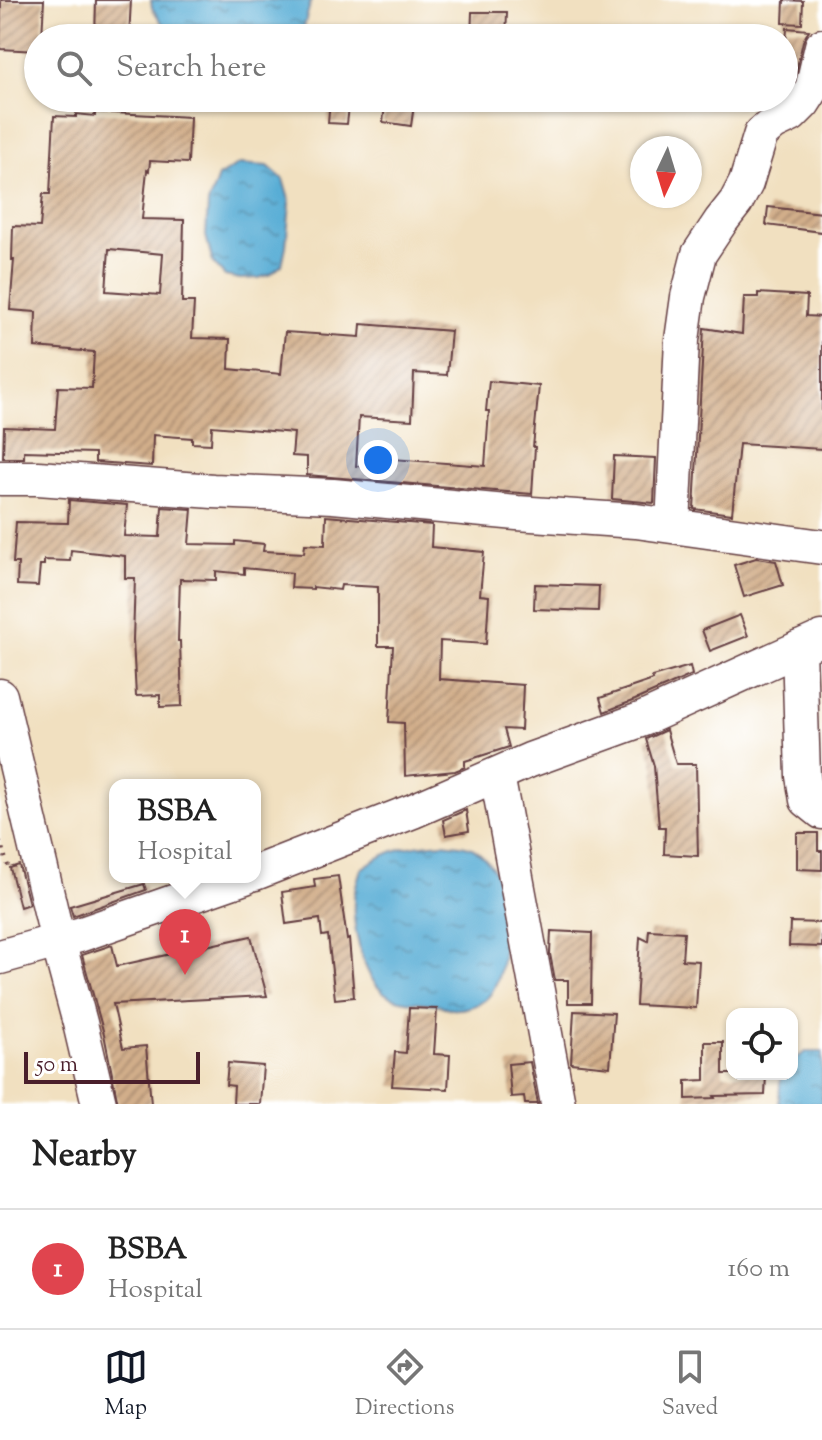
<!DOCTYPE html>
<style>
:root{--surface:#fff;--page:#f6f6f6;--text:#222;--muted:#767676;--line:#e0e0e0;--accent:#111827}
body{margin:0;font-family:"Sorts Mill Goudy",serif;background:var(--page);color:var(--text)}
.controls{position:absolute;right:24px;bottom:24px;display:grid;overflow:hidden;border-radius:16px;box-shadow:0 2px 6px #0004}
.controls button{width:72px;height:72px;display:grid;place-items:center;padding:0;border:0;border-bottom:2px solid var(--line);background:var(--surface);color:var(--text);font:40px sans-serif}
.compass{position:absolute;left:630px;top:136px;width:72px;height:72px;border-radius:50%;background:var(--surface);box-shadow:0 2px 6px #0004;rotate:184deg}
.scale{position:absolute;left:24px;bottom:20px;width:176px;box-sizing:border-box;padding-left:8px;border:4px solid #4a1f2b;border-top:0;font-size:22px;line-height:28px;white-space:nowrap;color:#4a1f2b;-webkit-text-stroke:6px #fff;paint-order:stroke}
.you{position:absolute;left:378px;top:460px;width:28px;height:28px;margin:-20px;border:6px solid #fff;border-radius:50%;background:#1a73e8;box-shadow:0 0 0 12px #1a73e833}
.badge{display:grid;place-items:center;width:52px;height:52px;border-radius:50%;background:var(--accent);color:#fff;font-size:26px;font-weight:700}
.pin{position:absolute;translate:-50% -66px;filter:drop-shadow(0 2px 4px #0008)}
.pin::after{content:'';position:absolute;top:42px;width:28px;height:24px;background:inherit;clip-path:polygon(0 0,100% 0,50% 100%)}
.popup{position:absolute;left:109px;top:779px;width:152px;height:104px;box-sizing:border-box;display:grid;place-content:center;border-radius:16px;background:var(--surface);filter:drop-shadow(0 2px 6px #0005);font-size:26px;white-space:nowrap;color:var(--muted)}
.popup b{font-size:30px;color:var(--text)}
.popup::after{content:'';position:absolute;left:50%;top:100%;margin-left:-16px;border:16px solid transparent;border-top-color:var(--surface)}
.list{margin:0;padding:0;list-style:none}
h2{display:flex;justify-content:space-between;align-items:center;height:104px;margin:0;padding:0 32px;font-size:34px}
h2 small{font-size:26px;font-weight:400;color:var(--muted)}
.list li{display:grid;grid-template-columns:52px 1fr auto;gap:24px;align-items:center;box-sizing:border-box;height:120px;padding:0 32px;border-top:2px solid var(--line)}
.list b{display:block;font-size:30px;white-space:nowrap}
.list p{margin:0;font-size:26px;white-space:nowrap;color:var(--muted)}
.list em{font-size:26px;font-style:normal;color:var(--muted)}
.icon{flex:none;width:44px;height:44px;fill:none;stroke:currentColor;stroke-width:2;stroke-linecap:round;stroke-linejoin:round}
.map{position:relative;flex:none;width:822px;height:1104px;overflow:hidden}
.search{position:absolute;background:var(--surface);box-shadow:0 2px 6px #0004;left:24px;right:24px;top:24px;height:88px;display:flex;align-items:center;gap:20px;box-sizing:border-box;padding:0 28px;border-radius:44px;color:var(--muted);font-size:30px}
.sheet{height:224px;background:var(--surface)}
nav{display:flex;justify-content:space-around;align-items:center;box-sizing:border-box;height:112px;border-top:2px solid var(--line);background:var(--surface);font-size:22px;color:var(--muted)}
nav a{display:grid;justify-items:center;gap:4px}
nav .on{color:var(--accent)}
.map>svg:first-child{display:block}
</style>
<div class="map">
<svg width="822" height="1104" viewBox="0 0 822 1104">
<defs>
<pattern id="water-ripples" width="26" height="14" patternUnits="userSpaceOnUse" patternTransform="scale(2)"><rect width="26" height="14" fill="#59add5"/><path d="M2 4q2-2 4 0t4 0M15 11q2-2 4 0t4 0" fill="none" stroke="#4c8cad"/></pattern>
<pattern id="building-hatch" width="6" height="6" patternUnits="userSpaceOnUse" patternTransform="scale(2)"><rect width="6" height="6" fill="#d1ae8a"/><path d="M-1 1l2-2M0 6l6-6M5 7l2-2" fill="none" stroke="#ac8d71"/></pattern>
</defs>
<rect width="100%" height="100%" fill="#fff"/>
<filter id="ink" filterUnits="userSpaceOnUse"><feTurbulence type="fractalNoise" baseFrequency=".0125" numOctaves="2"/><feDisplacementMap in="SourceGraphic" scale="16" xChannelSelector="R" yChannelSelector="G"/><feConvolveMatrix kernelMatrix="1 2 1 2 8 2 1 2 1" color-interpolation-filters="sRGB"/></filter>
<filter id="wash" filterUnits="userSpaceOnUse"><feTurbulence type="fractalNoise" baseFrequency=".006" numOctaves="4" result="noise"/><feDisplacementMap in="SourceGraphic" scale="32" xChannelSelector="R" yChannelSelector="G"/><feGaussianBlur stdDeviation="1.8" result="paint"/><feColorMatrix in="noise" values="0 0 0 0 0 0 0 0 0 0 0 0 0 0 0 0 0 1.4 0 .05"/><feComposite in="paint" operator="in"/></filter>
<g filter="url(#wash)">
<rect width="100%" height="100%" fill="#f1e0c0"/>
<!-- water -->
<g fill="url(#water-ripples)" stroke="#526680" stroke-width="2">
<polygon points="151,0 311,0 303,31 297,38 186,38 167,30 152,8"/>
<polygon points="239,164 268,166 283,179 290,203 286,246 282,265 271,274 259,278 240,279 225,276 213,263 206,236 208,204 218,177"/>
<path d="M442,843c8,1 22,1 30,5 6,3 18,15 21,21 14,26 17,109 -7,130 -8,7 -24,11 -34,10 -6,-1 -12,-4 -18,-5 -18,-3 -38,0 -53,-14 -20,-18 -29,-66 -27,-91 0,-10 4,-21 7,-30 29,-21 46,-23 81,-26z"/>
<polygon points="806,1052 822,1052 822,1104 779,1104 780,1083 783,1074 792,1074 792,1061"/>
</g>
<g id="blocks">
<!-- building -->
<g fill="url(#building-hatch)" fill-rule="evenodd">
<polygon points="1,0 44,0 42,38 38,38 38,51 0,49"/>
<polygon points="96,0 131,0 129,38 95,38"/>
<polygon points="784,0 803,1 802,24 783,23"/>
<polygon points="472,12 507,12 506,38 471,38"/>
<polygon points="787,28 809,30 803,41 795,76 784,75"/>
<polygon points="330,98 350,98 347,124 328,123"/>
<polygon points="386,98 415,98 411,126 383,122"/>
<path d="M95,112l95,5 -2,46 -38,-2 -1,10 -2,-1 -5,49 42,1 -2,82h12l-2,36 38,1 -1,30 52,5 4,-42 75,5 1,-13 90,7 -4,44 -33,-2 -2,47 -53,-3 -3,49 36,3 1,-10 92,7 4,-55h-3l3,-30 50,5 -6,61h2l-3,47 -225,-19v-18l-15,-1 2,-23 -82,-7 -1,18 -19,-1v-5l-39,-3 -1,31 -57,-4v-9l-71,-2v7h-21l1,-31 51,2 3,-42 34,1 2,-36 -59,-5 1,-35 -26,-2 4,-50h-2l1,-34 27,1 3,-33h7l4,-78 22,1v-3l19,2zM109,249l54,5 -3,41 -54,-4z"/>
<polygon points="768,207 822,213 822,232 766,225"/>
<polygon points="758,293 807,296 806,316 822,317 822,449 739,444 732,514 694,509 704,328 742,334 744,297 758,297"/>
<polygon points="614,456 656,458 654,503 612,499"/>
<polygon points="69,500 127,505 124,536 160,537 162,507 192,509 189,544 235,545 235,541 264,544 263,551 304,553 305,544 325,545 326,516 432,525 431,547 484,552 480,595 489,596 486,644 440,641 439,679 523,685 521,730 504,729 509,747 465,761 465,767 455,771 405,776 404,723 389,722 393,646 378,646 378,587 341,585 340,590 313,587 313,589 291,588 292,573 244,568 244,574 216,571 216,580 180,579 178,641 180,641 182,706 160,707 160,695 136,696 133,640 135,578 125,578 125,556 71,550 70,561 44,560 44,565 40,565 38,586 17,585 18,563 13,563 16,522 68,523"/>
<polygon points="756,558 776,561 783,585 744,597 734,565"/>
<polygon points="535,584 599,586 598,611 534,609"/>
<polygon points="740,615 748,636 710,651 702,630"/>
<polygon points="690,666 692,675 635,700 604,712 600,698 653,680 652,677"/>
<polygon points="666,730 676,764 696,764 698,856 664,854 665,827 659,827 654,766 646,739"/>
<polygon points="466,810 469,831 446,835 443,820"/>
<polygon points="797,833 818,833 818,851 822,851 822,870 797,869"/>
<polygon points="19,865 29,904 20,907 10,868"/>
<polygon points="338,876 347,940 349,939 354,997 335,999 328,935 322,936 320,919 286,924 282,892 315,887 314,879"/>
<polygon points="144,884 146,890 73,916 70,906"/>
<polygon points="790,922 822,923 822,947 789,946"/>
<polygon points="649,930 684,932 682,960 699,961 696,1008 636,1005 640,937 648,941"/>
<polygon points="551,931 592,933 591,1003 568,1003 568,980 555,980 550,954"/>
<polygon points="251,936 267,996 113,1004 123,1048 146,1046 151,1104 118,1104 104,1034 82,955 112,945 117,966"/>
<polygon points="409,1008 437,1009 434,1054 450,1055 448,1089 392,1086 395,1052 406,1053"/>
<polygon points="574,1011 614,1013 610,1067 571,1063"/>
<polygon points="705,1042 723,1042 723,1074 766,1074 765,1095 714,1096 715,1098 686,1099 686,1081 705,1080"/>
<polygon points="530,1062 538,1104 525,1104 524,1096 511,1097 508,1064"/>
<polygon points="228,1063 263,1066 260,1104 233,1104 234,1086 226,1085"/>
</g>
</g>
</g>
<g filter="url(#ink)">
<use href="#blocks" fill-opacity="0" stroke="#633c41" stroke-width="2"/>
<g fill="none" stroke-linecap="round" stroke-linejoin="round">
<!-- minor casing -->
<g stroke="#633c41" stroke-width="37">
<g id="minor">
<polyline points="0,478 38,478 213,491 333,496 517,513 636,521 822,547"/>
<polyline points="673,525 682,340 688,297 699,254 721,221 736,202 746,183 761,134 774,123 791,115 803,103 812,89 822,46"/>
<polyline points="799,648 803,776 807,800 822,812"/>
<polyline points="0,696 58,941 80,1023 99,1104"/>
<polyline points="497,775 558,1104"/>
<polyline points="255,873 413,811 530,760 643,719 822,638"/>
<polyline points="0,957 79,935 245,877"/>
</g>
</g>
<!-- path -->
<polyline stroke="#633c41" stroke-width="4" stroke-dasharray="2 6" stroke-linecap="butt" points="0,841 9,869"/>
<!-- minor -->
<use href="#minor" stroke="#fff" stroke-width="34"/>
</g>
</g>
</svg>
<div class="controls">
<button><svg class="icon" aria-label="locate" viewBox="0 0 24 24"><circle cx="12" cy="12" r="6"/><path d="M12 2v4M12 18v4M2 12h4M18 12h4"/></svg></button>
</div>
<svg class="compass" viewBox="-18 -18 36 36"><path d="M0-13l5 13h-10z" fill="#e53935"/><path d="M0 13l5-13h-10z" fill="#767676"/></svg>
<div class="scale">50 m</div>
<div class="you"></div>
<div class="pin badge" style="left:185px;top:975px;background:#e0444e">1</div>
<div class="popup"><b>BSBA</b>Hospital</div>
<div class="search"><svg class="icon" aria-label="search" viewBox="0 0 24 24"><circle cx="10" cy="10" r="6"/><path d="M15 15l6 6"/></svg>Search here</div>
</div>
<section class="sheet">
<h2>Nearby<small></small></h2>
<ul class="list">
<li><span class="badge" style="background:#e0444e">1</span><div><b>BSBA</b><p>Hospital</p></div><em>160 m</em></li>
</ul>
</section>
<nav>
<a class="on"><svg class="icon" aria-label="map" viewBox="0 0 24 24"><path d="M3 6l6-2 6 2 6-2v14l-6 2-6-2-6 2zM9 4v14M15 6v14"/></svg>Map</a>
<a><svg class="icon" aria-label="directions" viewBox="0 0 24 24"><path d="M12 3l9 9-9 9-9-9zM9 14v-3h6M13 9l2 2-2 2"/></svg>Directions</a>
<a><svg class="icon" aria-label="saved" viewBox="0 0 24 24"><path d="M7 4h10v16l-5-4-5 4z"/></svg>Saved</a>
</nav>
